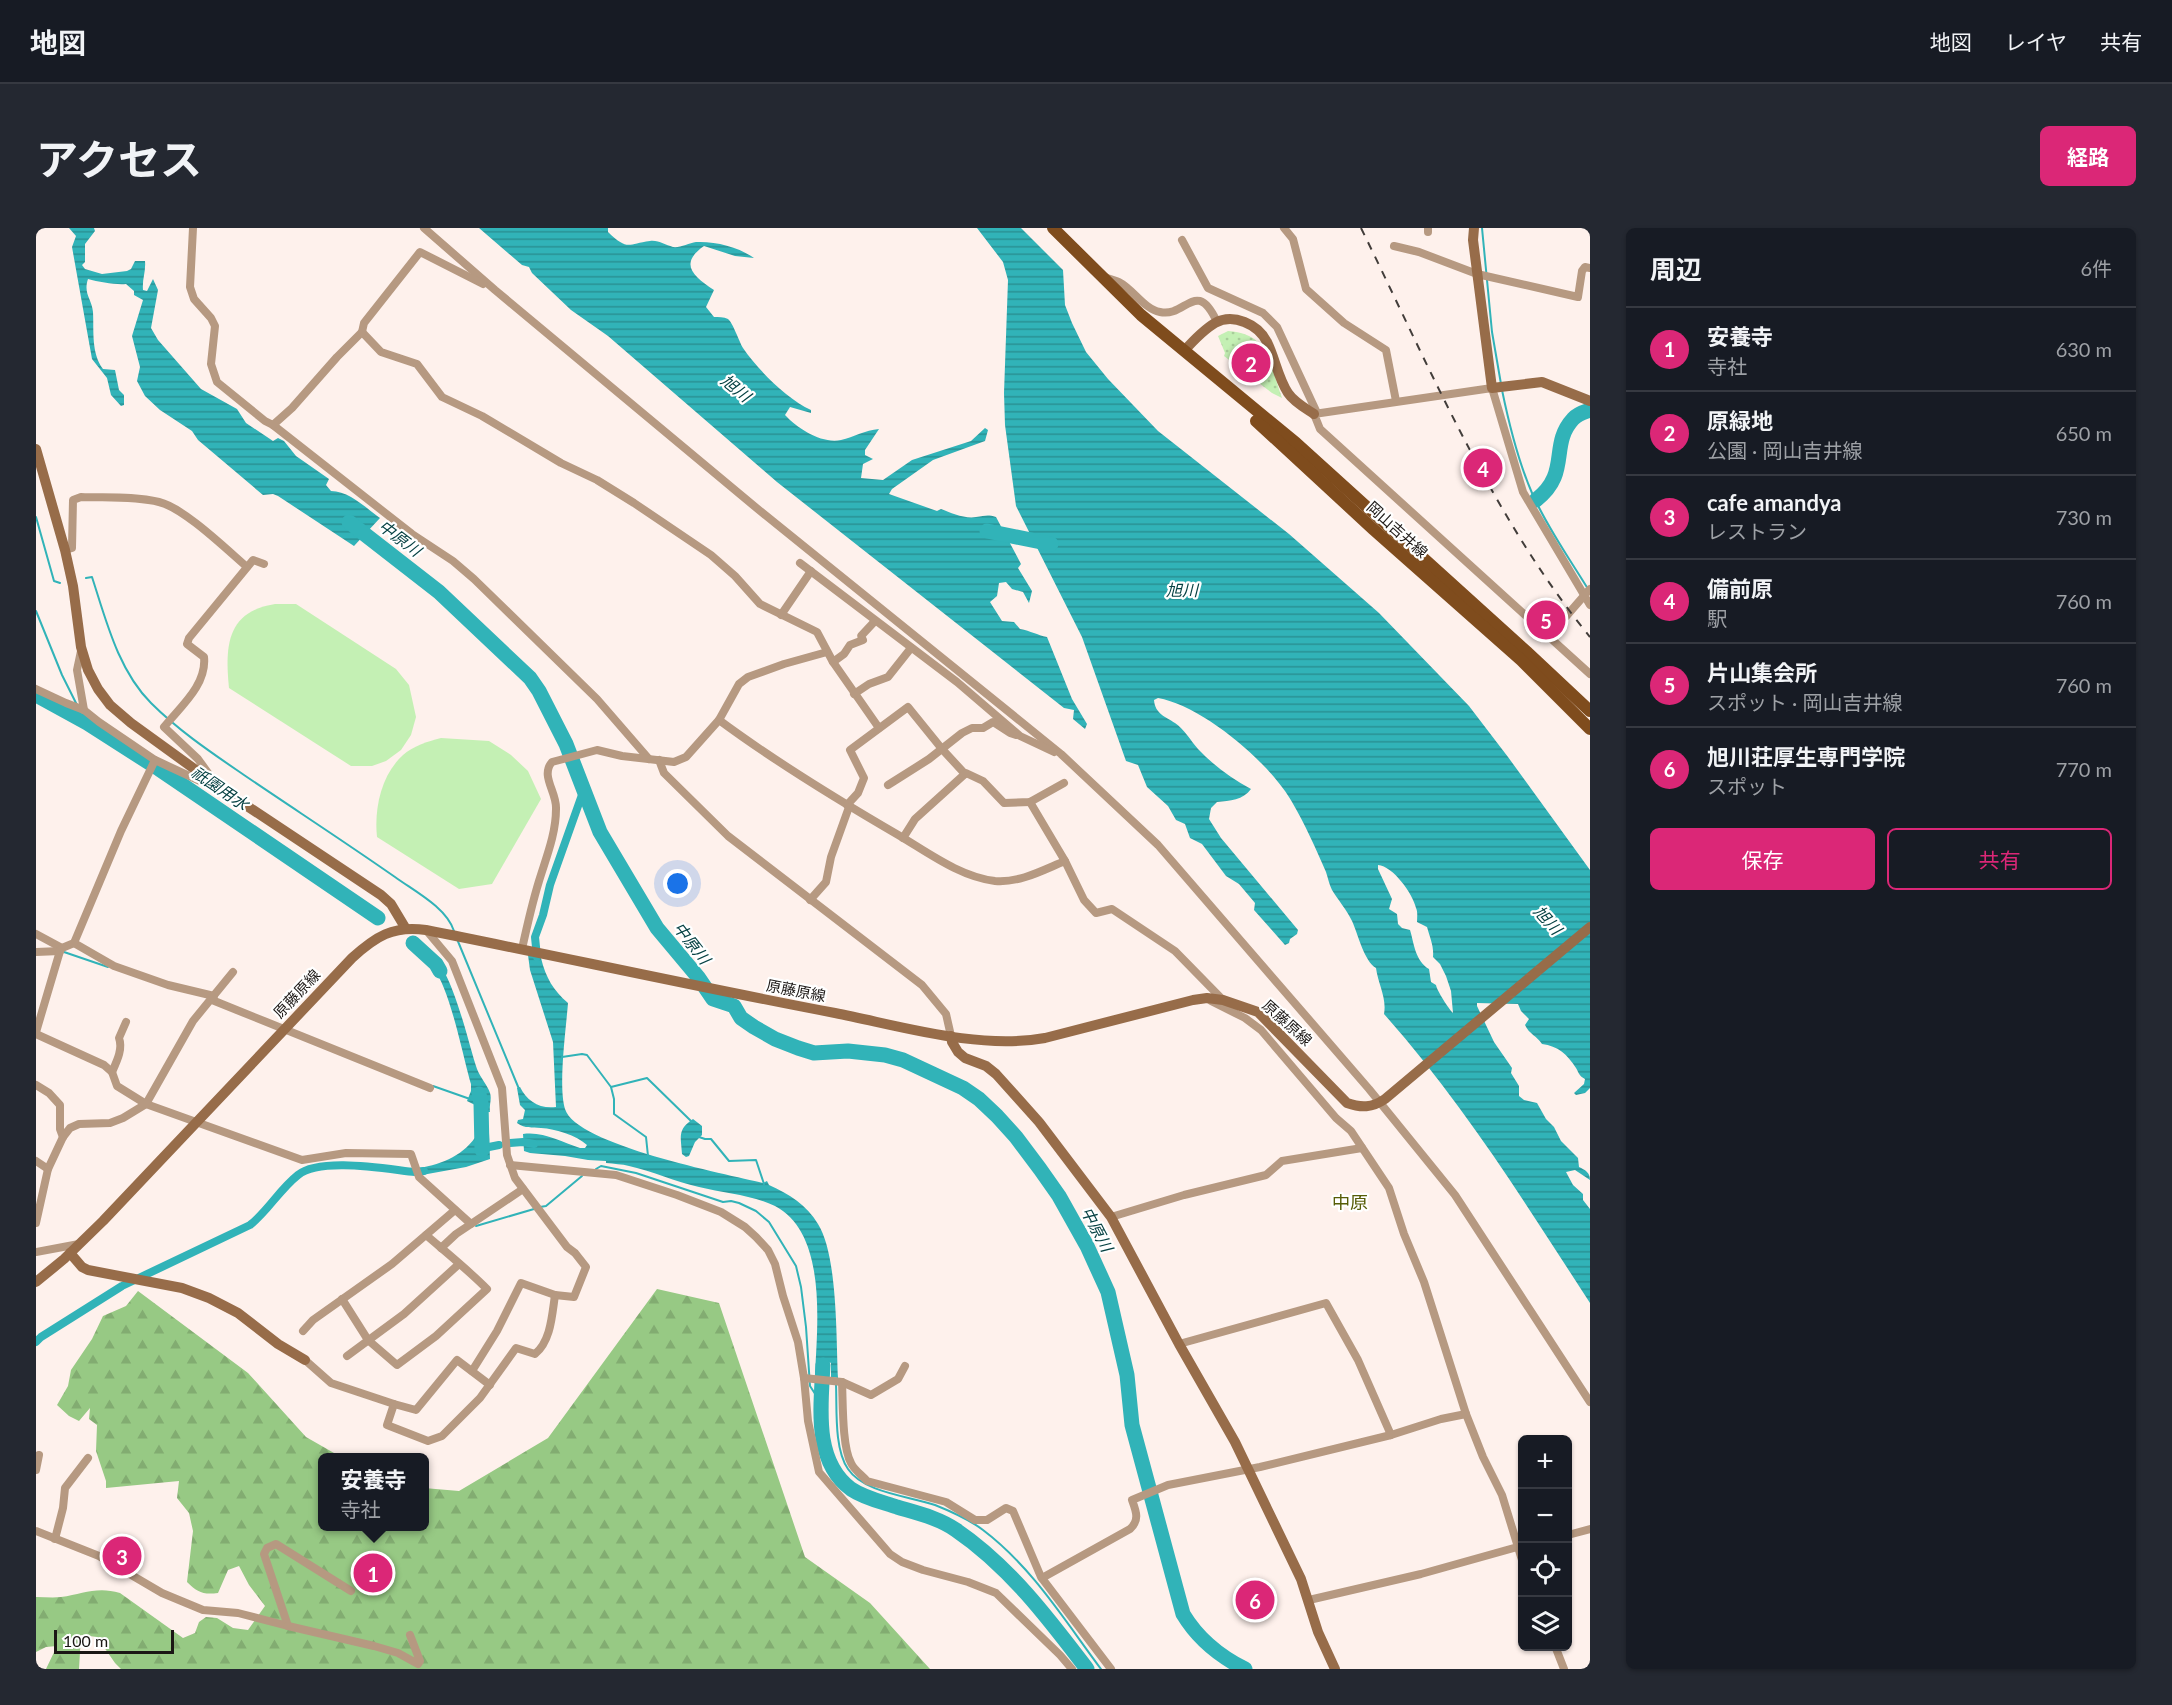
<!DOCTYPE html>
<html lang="ja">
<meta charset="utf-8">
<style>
:root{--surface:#171b24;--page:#242831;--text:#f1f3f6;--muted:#9ea1a6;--line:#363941;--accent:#db2777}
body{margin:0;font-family:Lato,"Noto Sans JP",sans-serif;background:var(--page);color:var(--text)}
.controls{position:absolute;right:18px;bottom:18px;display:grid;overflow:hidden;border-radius:9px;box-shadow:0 2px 4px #0004}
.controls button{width:54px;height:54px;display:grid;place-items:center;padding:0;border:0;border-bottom:2px solid var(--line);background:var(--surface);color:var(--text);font:30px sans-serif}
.scale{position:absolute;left:18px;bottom:15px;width:120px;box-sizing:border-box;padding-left:6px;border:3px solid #1b1715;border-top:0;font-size:16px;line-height:21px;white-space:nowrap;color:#1b1715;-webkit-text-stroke:4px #fff;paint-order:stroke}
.you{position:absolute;left:642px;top:656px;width:21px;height:21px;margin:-15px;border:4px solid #fff;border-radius:50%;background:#1a73e8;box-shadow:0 0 0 9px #1a73e833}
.badge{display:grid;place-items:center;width:39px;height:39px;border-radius:50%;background:var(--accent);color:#fff;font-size:20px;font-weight:700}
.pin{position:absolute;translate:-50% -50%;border:3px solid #fff;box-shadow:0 2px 6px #0006}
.popup{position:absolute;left:282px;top:1225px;width:111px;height:78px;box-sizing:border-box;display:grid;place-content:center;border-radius:9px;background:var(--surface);filter:drop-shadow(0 2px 4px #0005);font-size:20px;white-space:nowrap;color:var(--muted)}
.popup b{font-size:22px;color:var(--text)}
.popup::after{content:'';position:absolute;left:50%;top:100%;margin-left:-12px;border:12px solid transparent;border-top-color:var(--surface)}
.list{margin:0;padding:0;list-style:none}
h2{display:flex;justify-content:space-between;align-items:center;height:78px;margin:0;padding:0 24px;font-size:26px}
h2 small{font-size:20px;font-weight:400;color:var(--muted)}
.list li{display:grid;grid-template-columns:39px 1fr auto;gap:18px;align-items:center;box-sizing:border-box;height:84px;padding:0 24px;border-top:2px solid var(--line)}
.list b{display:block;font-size:22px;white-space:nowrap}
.list p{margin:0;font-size:20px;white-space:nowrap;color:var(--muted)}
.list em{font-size:20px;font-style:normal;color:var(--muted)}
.actions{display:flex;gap:12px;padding:18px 24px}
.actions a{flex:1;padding:14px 0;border:2px solid var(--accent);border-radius:9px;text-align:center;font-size:21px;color:var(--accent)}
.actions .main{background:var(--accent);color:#fff}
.icon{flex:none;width:33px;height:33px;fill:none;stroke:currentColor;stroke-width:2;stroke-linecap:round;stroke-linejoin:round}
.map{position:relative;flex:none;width:1554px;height:1441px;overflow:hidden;border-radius:9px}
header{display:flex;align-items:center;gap:36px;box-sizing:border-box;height:84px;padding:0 30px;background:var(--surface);border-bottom:2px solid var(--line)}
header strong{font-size:28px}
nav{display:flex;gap:33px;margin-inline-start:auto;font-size:21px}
.intro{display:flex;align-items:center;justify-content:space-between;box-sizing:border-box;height:144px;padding:0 36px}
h1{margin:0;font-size:42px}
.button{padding:15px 27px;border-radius:9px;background:var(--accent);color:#fff;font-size:21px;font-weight:700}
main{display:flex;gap:36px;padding:0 36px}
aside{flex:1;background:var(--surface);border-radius:9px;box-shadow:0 2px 4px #0004}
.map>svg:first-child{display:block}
</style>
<header>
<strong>地図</strong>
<nav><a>地図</a><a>レイヤ</a><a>共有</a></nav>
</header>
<div class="intro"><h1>アクセス</h1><a class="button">経路</a></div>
<main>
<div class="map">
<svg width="1554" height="1441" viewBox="0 0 1554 1441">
<defs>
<pattern id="forest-firs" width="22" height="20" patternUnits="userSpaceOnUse" patternTransform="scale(1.5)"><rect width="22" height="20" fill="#97c984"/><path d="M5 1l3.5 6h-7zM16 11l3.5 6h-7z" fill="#82ac71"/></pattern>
<pattern id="park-dots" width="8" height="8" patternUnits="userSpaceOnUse" patternTransform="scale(1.5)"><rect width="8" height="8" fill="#c4f0b4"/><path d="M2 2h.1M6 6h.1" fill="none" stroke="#a8cd9a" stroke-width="1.8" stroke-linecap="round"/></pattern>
<pattern id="water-rules" width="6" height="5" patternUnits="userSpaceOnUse" patternTransform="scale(1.5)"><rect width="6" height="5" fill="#31b3b8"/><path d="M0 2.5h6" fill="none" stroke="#299194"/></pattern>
</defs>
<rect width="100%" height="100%" fill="#fef1ec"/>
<!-- forest -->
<path fill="url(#forest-firs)" d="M621,1061l62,14 86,254 65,46 60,66h-809l-6,-6 -18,-26 -16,-2 -2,34h-33l11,-23 -11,1 -10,5v-55c8,0 17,1 25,0 22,-3 36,-11 59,-4l63,45 12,-5 4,-11 7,-5 11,1 16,10 15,2 17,-24 -16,-21 -10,-19 -11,4 -10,23c-15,2 -21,-1 -31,-11l6,-51 -4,-18 -12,-15 2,-17 -73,7v-7l-10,-30 1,-26 -8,-6 1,-11 -11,13 -10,-5 -12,-11 11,-19 3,-16 21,-31 11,-23 23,-10 12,-15 110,82 58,64 35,20 -19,1v68h102v-38l35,3 89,-53z"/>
<!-- park -->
<path fill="url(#park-dots)" d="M1192,103c41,2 42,34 54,67l-10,-5 -48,-37 1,-3 -7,-17z"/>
<!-- pitch -->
<g fill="#c4f0b4">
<path d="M239,376h21l100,65 13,16 7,32 -5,18 -10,15 -15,11 -14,5h-21l-122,-78c-4,-41 -3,-76 46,-84z"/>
<path d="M405,510l48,3 22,14 17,16 13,28 -49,85 -33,5 -82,-52c-3,-28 4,-62 26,-82 10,-9 26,-14 38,-17z"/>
</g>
<!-- water -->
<g fill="url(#water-rules)" fill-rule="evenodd">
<path d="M33,0h25l1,3 -10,13v18l-3,3 3,4 17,5 25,-3 4,-2 4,-8h10c1,11 -3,18 -2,29l4,1 6,-12 5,11 -7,38 7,12 43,49 36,20 9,14 27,18 5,-3 6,3 12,15 33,23 -3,6 5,6c18,0 35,17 49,27l-26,28 -76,-50 -5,-2 -10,1 -65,-55 -6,-9 -32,-21 -15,-14 -8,-15 3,-14 -8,-31 11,-36 -9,-5v-4l-8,-7c-10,1 -27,-2 -38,-5 -5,15 4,20 5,33 1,19 -2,41 10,57l12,1 4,20 5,5v10l-3,1 -10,-11 -4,-17 -15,-19 -20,-112 4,-11z"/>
<path d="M443,0h129v4c20,19 19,12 42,9 9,-1 15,4 23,6 7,1 16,-4 23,-5 19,-1 43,5 58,16l-19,-2 -31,-10c-26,18 -10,31 10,44l-8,17 8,10c4,0 10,0 14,2 5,4 11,22 15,29 15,22 44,51 68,62v3l-21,-6 -5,8c13,14 37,29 56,25 13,-3 24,-10 38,-11l-14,21v5l8,4 -10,5 -2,14 22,2 29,-20 59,-19 14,-13 3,2 -3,11 -52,19 -41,29 -3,5 48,17 4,-2c10,4 24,10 35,8 9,-1 11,-3 20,0l25,47 -3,4 14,23 -3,12 -6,-11 -11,-3 -6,-7 -7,1 -2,13 -7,6 12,19 12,1 6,7c11,2 17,6 27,8l25,62 15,25 -2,5 -12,-10 1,-9 -10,-2 -287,-226 -169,-146 -37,-26 -39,-37 -3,-6 -7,-2z"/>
<path d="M941,0h44l42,42 2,35 7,18 14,29 22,27 50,52 131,103 90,79 90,93 39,51 82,113v218l-5,5 -9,2 -2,-2 10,-9 1,-5c-6,-3 -6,-6 -9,-11 -9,-14 -18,-22 -34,-24 -5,-8 -13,-10 -17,-19l4,-6 -8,-8 -3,-7 -41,-1v3l17,36 18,26 -1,5 8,13v10l5,4 13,3 9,16 8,8 7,14 17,17 1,9c6,3 11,5 11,13l-15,-10 -9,2 7,13 10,9v6l7,9v94c-65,-100 -126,-199 -206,-289 3,-16 -6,-30 -8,-46 -12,-7 -18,-34 -24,-47 -5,-11 -14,-21 -20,-31 -3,-6 -4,-12 -6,-18 -10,-23 -21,-48 -34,-70 -22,-39 -89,-96 -134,-104l-4,2c1,14 12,17 21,23 9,6 16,18 23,26 15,16 33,29 53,40 -8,11 -21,12 -34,13l-6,6 -2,11 12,19 77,92 -1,4 -7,5 -1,4 -4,2 -31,-35 1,-7 -16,-19 -13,-8 -24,-32 -12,-6 -5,-14 -9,-4 -8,-14 -21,-19 -9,-22 -12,-4 -44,-124 -66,-131 -11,-81 -1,-32 4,-113 -5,-18zM1342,637c15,1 35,29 38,43 2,4 1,10 1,14l10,5c3,11 7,19 6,30l7,7 6,12 5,15 2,22c-4,-4 -16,-22 -17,-28l-5,-3 -2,-13c-14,-8 -15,-26 -19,-39l-8,-2 -4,-4 -1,-10 -8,-5 3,-10 -14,-30z"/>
<path d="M393,725c23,13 39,90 48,116 3,8 11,17 13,24 2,6 -1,12 0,19h-11l-4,-7 -8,-4 4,-10v-7c-8,-27 -21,-96 -38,-116 -3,-3 -7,-6 -11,-9z"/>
<path d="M492,727l13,3c5,20 12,32 27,45 -2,26 -10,83 -3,106 11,36 161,65 198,74l4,-2 2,4c20,9 38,20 49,39 20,32 18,115 20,154l-7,-1v-14l-2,-1 -3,3 1,12 -12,-1c2,-50 13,-142 -40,-170 -23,-11 -51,-13 -76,-19 -24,-5 -46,-16 -70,-21 -7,-2 -15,-2 -23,-3v-2l-18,-1 -23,-4 -35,-3 -6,-2 -1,-17c20,-3 38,8 57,14h5l2,-3c-11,-10 -31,-16 -46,-17 -10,-1 -15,1 -24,-5l1,-3 5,-1 2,-9 -5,-5 -3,-17 3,-1c7,14 19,22 36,20l-3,-65 -23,-72z"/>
<path d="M657,891l9,7v9l-7,7 -6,14 -3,1 -4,-3c-1,-18 -5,-24 11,-35z"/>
<path d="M442,905h11l1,26 -24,8 -44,8 -3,-7c24,-4 46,-13 59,-35z"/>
</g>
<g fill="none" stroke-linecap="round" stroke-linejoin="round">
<!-- stream -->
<g stroke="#31b3b8" stroke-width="2">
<polyline points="1446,0 1456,104 1465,156"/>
<path d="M1466,162c7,34 16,71 30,103 15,34 37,65 56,96"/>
<polyline points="0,289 18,353 24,355"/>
<path d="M50,350l6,-1c14,43 26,93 59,126 28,28 61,50 93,72 50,34 101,67 151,102 19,14 51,30 59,54"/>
<polyline points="0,383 26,447 41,477"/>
<polyline points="45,484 51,495"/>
<polyline points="421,711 483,861"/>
<polyline points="28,724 72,739"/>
<polyline points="526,829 546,826 551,827 575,859 611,850 655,893"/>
<polyline points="397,858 434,871"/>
<polyline points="575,859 578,871 578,886 610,909 612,928"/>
<polyline points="663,909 669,911 675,911 693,933 720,932 728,956"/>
<polyline points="560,941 565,938 600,945 687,974 695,973 703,975 720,983 733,994 760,1038 765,1059 770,1099 774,1158 785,1175"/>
<polyline points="504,979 510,978 546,948"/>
<polyline points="440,998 498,981"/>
<path d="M800,1156c1,25 -2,65 12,85 16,24 61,27 87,36 15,6 35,15 48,25 49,37 82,91 118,139"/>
</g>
<!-- canal -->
<g stroke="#31b3b8" stroke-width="8">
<polyline points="501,729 499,709 507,687 514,657 547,564"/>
<polyline points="474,915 487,914 498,916"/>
<polyline points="445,923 453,919 463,917"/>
<path d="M0,1114l5,-5 81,-51 128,-61c18,-14 29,-35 48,-50 22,-18 88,-6 117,-3l9,-1"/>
</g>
<!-- river -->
<g stroke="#31b3b8" stroke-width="15">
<path d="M1500,272c35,-27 13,-55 37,-81 4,-5 11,-7 17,-9"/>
<path d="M313,294l90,70 91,86 9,13 27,53 34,88 57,96 41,49 15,22 21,7 7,12 13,9 21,12 23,9 16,5 34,-2 37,4 18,5 60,28 16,11 18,17 19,21 24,32 19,27 28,50 21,46 19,83 5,50 51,189c15,25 36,42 62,55"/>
<polyline points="951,303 1015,316"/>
<polyline points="0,467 51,495 123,541 342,690"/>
<polyline points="377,715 400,736 404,743"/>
<polyline points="443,866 445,875 446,922"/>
<path d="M787,1137c-2,41 -10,96 28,124 13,9 31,13 46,18 20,6 42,11 59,23 53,36 93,89 131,139"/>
</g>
<!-- street -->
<g stroke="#b69981" stroke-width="8">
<polyline points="157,0 154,59 158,71 175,90 179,98 175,136 181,154 229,193 237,197 376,306 417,333 438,351 561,471 613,531"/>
<polyline points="388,0 459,62 723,282 1025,526 1122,617 1333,861 1419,967 1554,1174"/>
<polyline points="1248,0 1257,11 1270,61 1308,95 1350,122 1360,173"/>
<polyline points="1392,4 1392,0"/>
<polyline points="1146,12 1172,60 1227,85 1241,99 1281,185"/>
<polyline points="1358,18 1383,24 1441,46 1542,69 1546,43 1549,39 1554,40"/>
<path d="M1069,49c4,2 10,3 14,5 14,7 25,27 41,30 26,6 36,-35 57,10"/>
<polyline points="326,104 345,124 381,136 406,169 446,188 525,235 561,252 598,275 675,327 699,348 724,376 781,404 797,434 843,500"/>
<polyline points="237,197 256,180 301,129 326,104 328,95 384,24 447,56"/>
<path d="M29,322l7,-2 1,-48 8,-3c25,1 53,-1 78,5 25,6 67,47 88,65"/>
<polyline points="764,335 921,454 984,508 1018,524"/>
<polyline points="1554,377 1487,264 1456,160 1278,186 1284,201 1554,446"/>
<polyline points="745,387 775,343"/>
<polyline points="1513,408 1554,361"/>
<polyline points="45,423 41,442 48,482"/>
<polyline points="797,434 808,426 814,417 827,412 825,408 839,393"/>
<polyline points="0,461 30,475 48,482 63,494 119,532 177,559"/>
<polyline points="818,466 833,456 852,449 875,420"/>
<path d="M683,492c58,43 119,80 181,116 30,18 61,41 95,45 25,2 48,-11 70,-20"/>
<polyline points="623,532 628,545 692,608 886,757 910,786 915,808"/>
<path d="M175,549l-13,-18 -34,-32c16,-20 43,-42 40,-70l-17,-13 2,-6 64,-78 11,4"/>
<polyline points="852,557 893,531 926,505 936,500 947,500 957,494 974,505 980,507"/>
<polyline points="994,574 1029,633 1048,672 1060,685 1076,681 1139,723 1187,772"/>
<polyline points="811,577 822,565 828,550 814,522 872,479 906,521 929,546"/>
<polyline points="867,610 879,591 930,545 947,553 968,575 994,574 1028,555"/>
<polyline points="774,672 790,654 795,629 813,579"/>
<polyline points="0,706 26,720"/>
<polyline points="38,715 78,738 132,757 178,768"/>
<path d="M486,721c5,-23 10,-45 17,-68 7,-23 17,-47 17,-72 1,-17 -16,-33 -4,-47l45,-12 25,6 52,6 12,-5 33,-37 20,-36 9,-7 36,-13 43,-12"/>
<polyline points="0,724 24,723"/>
<polyline points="176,772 394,860"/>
<polyline points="1175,773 1209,790 1225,802 1300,890 1315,903 1353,960 1368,1006 1388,1054 1430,1186 1447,1229 1466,1267 1486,1332"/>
<polyline points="0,804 24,723 26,720 38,715 85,603 119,532"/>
<polyline points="0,806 68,837 76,844 81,858 110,876 266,932 310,925 375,926 383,949 435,996 487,961"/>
<path d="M76,844c5,-11 11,-23 7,-34l7,-16"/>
<polyline points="0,857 13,865 24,877 24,901 27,909"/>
<polyline points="0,933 12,941"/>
<polyline points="474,937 580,947 641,967 685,984 709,999 720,1009 732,1022 739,1036 747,1068 762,1114 768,1150 772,1193 783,1244 854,1326 866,1334 887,1342 932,1354 960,1365 1024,1427 1036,1441"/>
<polyline points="1075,989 1148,967 1230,947 1246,933 1326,920"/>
<polyline points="0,995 12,941 27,909 34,900 43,896 74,895 87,890 110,876 157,793 197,744"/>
<polyline points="405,1020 420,1006 435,996"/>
<polyline points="0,1024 43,1016"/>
<path d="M306,1071l26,41 29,25 39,-29 51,-47c-19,-19 -40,-36 -61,-54"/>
<polyline points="267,1103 277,1092 356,1036 419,982"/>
<polyline points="1143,1116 1290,1075 1322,1132 1355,1207"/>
<polyline points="311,1128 368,1086 423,1036"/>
<path d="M269,1132l26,23 63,21 -7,21 41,16 14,-5 38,-38 36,-50 19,6c16,-13 17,-39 20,-59l19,2 12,-30 -11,-14 -8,-6 -52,-69 -8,-23 -5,-67 -50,-127 -26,-31"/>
<polyline points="436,1143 461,1103 485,1055 519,1067"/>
<polyline points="768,1150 806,1154 835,1167 862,1151 869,1138"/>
<path d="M806,1154c1,20 0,65 9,81 3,7 11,12 16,18l79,21 29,18h12l19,-12 7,3 28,66 70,92"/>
<polyline points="358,1176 380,1182 421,1132 454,1157"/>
<polyline points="0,1242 3,1227"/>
<polyline points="0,1303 63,1328 126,1365 167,1382 202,1385 252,1398 228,1326 231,1320 240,1316 315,1363"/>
<polyline points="1532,1307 1554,1301"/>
<polyline points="19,1311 27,1280 29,1260 52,1230"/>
<path d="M1006,1350l88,-49c10,-9 6,-18 2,-29l36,-15 92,-18 131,-32 50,-16 25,-5"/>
<polyline points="1273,1372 1385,1346 1485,1318"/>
<polyline points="252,1398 338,1418 362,1425 382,1436 384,1433 374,1407"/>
<polyline points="1519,1418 1528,1441"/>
</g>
<!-- secondary -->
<g stroke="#976c49" stroke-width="10">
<polyline points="1438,0 1437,12 1456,160 1506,154 1554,173"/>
<path d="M1148,123c9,-10 19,-21 31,-28 18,-10 43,1 52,19 8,16 11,36 21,51 6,9 17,15 26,21"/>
<polyline points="0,221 29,322 37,358 45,419 52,442 62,461 74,477 95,495 193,566 345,667 355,676 370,701"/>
<polyline points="915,808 916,814 922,824 929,830 950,838 960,846 1003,894 1075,989 1143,1116 1199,1214 1265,1351 1282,1404 1299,1441"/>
<polyline points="34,1025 46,1039 52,1042 146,1060 173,1070 202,1085 242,1116 269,1132"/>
<path d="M0,1054l28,-23 39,-38 249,-263c23,-21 41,-33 74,-28 136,27 272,57 409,83 66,13 143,37 210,25l148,-38 14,-2 16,2 35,12 89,91c14,5 25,5 38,-4l205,-172"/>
</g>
<!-- primary -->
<g stroke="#7f4c1d" stroke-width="12">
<polyline points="1017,0 1105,87 1260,215 1491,424 1554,483"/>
<polyline points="1220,193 1337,301 1485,432 1554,501"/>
</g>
<!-- rail -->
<path stroke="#423d3a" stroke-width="2" stroke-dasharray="8 8" stroke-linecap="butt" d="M1325,0c68,138 131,289 229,409"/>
</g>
<g text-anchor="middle" stroke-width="4.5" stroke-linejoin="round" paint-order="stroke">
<!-- street labels -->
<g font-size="15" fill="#1b1715" stroke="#fff">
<text transform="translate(1361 302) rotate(42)" y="5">岡山吉井線</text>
<text transform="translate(760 763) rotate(11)" y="5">原藤原線</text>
<text transform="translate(261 766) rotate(-47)" y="5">原藤原線</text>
<text transform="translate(1251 795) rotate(42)" y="5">原藤原線</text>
</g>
<!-- water labels -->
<g font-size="16" font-style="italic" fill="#064143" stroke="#fff">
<text transform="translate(700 160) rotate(39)" y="6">旭川</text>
<text transform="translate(364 310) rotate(37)" y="6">中原川</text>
<text x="1146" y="368">旭川</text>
<text transform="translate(184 560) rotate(34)" y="6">祇園用水</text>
<text transform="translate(1512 692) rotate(48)" y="6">旭川</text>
<text transform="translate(656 715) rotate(52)" y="6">中原川</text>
<text transform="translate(1061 1001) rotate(62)" y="6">中原川</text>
</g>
<!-- quarter labels -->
<g font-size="18" fill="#575d07" stroke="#fff">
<text x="1314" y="981">中原</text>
</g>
</g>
</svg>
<div class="controls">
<button>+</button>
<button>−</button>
<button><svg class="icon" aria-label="locate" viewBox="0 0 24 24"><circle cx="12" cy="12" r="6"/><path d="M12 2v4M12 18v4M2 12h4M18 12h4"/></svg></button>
<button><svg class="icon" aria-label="layers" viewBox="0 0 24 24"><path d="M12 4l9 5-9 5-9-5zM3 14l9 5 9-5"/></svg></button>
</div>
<div class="scale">100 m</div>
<div class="you"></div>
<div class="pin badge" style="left:337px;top:1345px">1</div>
<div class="popup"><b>安養寺</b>寺社</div>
<div class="pin badge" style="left:1215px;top:135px">2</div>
<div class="pin badge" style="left:86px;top:1328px">3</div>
<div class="pin badge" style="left:1447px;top:240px">4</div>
<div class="pin badge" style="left:1510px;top:392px">5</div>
<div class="pin badge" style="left:1219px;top:1372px">6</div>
</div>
<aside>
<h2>周辺<small>6件</small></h2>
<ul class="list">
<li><span class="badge">1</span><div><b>安養寺</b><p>寺社</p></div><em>630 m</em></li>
<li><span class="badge">2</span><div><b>原緑地</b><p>公園 · 岡山吉井線</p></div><em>650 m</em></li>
<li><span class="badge">3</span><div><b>cafe amandya</b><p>レストラン</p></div><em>730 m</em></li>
<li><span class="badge">4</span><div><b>備前原</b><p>駅</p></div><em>760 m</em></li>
<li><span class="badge">5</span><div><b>片山集会所</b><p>スポット · 岡山吉井線</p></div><em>760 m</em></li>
<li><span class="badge">6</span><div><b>旭川荘厚生専門学院</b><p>スポット</p></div><em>770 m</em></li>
</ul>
<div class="actions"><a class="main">保存</a><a>共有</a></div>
</aside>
</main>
